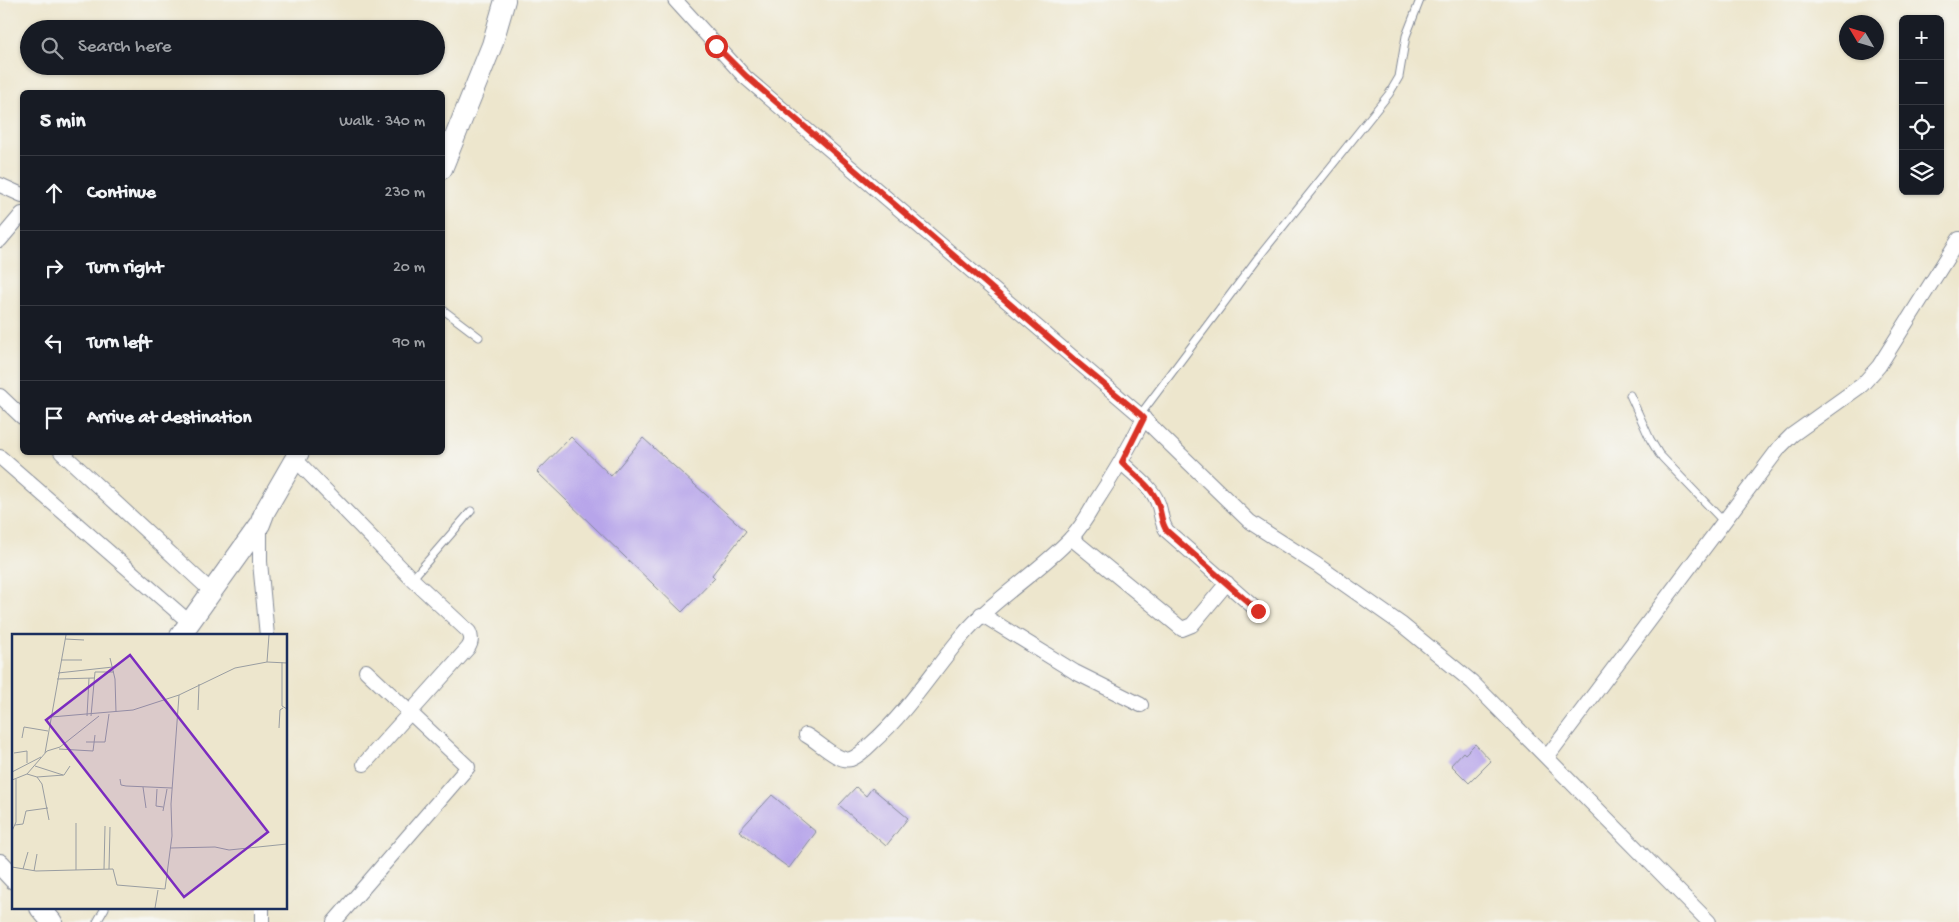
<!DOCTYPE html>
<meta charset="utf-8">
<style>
:root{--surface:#171b24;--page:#242831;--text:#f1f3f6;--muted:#9ea1a6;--line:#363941}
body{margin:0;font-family:"Gochi Hand",sans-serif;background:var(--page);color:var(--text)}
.controls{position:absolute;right:15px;top:15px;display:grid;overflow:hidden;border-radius:8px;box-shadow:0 1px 4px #0004}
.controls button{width:45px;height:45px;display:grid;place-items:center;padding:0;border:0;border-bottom:1px solid var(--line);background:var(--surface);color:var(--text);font:25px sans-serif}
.compass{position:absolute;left:1839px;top:15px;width:45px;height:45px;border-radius:50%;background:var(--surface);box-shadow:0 1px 4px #0004;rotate:308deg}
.stop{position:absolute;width:15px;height:15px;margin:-11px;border:4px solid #d93025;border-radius:50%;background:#fff}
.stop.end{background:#d93025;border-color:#fff;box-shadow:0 1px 5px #0008}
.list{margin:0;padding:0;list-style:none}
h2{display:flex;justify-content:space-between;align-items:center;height:65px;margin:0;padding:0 20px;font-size:21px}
h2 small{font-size:16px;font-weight:400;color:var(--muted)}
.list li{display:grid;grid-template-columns:32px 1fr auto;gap:15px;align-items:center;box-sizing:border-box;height:75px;padding:0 20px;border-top:1px solid var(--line)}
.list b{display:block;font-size:19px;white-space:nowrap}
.list em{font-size:16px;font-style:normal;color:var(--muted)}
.icon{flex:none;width:28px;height:28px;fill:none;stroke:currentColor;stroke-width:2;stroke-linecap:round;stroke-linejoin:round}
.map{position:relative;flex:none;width:1959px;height:922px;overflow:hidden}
.search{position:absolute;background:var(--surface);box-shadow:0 1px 4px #0004;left:20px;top:20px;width:425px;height:55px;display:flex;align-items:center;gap:12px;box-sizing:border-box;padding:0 18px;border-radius:28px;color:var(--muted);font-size:19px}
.panel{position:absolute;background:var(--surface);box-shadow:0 1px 4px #0004;left:20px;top:90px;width:425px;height:365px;border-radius:8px}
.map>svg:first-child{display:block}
</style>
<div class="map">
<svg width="1959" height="922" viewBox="0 0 1959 922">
<rect width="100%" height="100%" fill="#f6f6f2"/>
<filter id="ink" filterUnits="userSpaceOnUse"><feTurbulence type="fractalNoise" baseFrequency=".02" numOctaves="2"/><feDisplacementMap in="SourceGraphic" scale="10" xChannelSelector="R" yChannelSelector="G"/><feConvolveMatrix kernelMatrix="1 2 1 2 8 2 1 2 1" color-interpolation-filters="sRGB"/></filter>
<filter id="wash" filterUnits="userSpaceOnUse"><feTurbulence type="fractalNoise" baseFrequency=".0096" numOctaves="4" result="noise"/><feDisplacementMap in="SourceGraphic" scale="20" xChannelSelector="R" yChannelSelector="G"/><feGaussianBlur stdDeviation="1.12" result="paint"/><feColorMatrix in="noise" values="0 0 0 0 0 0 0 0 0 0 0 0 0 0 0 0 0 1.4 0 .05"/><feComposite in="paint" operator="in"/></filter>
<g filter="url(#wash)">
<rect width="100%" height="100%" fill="#ede6cd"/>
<g id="blocks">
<!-- building -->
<g fill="#b7a5ea">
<polygon points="571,437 611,476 643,438 746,531 712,575 715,578 682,612 537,472"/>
<polygon points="1475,744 1491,761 1469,783 1451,765 1463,752 1465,754"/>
<polygon points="856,787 866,796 872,788 908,818 886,846 839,805"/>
<polygon points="772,795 816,832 789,868 739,831"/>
</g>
</g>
</g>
<g filter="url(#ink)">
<use href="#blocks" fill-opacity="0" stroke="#848a96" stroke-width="1"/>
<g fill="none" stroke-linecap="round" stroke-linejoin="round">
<!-- lane casing -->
<g stroke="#848a96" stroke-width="9">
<g id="lane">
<polyline points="442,309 479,337"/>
<polyline points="1630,395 1650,439 1659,454 1723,521"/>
<polyline points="1140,415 1257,259 1389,94 1399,77 1406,36 1420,0"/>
<polyline points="412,579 471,511"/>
<polyline points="97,922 105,908"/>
</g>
</g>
<!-- street casing -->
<g stroke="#848a96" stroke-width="16">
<g id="street">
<polyline points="675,0 745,77 1140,415 1250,522 1317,565 1401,624 1472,682 1709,922"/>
<polyline points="0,185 22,195"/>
<polyline points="0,240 22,214"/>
<polyline points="0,396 22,417"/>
<polyline points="61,452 211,591"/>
<polyline points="0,457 189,622"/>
<path d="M295,459l117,120 57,53c3,6 3,10 -1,16l-104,116"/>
<path d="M1121,462c12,12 30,24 36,39 5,10 3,21 10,30l91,80"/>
<polyline points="260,524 260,562 267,636"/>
<polyline points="1071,538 1182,629 1192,625 1227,583"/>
<polyline points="981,614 1075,672 1141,705"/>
<path d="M806,735c12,6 32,28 45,24 8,-3 15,-10 21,-16 35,-31 60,-71 90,-107 32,-38 76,-63 109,-98 10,-10 17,-23 24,-35 18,-27 34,-55 49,-85"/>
<polyline points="1547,757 1780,447 1792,435 1862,385 1879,366 1959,239"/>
<polyline points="262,922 262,908"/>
<polyline points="334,922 468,767 366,671"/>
</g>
</g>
<!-- secondary casing -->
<g stroke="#848a96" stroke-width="22">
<g id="secondary">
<polyline points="442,169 492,45 505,0"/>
<polyline points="180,636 260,524 265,511 299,452"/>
<polyline points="0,864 14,879"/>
<polyline points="40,908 52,922"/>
</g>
</g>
<!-- lane -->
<use href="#lane" stroke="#fff" stroke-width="7"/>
<!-- street -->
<use href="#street" stroke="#fff" stroke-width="14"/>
<!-- secondary -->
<use href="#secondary" stroke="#fff" stroke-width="20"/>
</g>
</g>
<g fill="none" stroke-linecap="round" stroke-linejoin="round" filter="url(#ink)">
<!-- route -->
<path stroke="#d93025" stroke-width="6" d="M716,46l30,30 332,287 62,51 4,4 -22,44c11,12 29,24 35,39 5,10 3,21 10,30l91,80"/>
</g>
<!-- overview -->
<g transform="translate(12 634)">
<rect width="275" height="275" fill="#ede6cd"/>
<path fill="none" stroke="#999da1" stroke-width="1" d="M53,5l19,1M98,24l5,21 1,33M49,26h21M255,28l2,-27M270,28v44l5,3M46,39l55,-6M45,45l37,-1M186,76l1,-26M75,82l2,-38M79,82l4,-44h19M39,83l82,-7 46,-15 56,-27 32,-6 20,1M267,94l1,-18 3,-2M10,104l2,-11 24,4M74,108h19l4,-28M47,115l34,2 2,-16M2,119l13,-2v12M33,119l21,-118M23,132l28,9M0,138l29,-15M15,140l10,3 5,7 7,36M25,143l27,-2 6,-9M108,145l1,6 5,1 46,2M0,146l15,-6 20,-23 13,-4 39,-31M131,153l3,21M145,155l-1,17 7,1M151,177l4,-22M3,191l8,-1 3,-13 22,-3M0,197l4,-9v-43M158,214l45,-1 14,3 58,-6M0,233l24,4 77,-2 4,16 48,4 7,-53 -1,-32 8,-109M11,235l5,-17M92,235l1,-43M97,235l1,-42M64,236v-47M22,237l3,-17M143,274l3,-18"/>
<path fill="#7b2cbf" fill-opacity="0.15" stroke="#7b2cbf" stroke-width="2.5" d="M118,21l138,177 -84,65 -138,-177z"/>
<rect width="275" height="275" fill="none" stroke="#1b2f5e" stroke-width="2.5"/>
</g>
</svg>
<div class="controls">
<button>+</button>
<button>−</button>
<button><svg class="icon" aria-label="locate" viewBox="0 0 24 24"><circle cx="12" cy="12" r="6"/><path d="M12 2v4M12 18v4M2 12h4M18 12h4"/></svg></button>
<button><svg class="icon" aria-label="layers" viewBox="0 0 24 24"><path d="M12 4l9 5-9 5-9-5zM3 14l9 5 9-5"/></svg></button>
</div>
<svg class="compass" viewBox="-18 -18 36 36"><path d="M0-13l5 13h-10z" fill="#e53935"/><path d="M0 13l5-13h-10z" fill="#9ea1a6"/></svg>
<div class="stop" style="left:716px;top:46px"></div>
<div class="stop end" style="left:1258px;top:611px"></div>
<div class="search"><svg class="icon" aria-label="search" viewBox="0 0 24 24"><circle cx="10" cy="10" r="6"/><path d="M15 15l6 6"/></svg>Search here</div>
<section class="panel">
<h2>5 min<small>Walk · 340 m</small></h2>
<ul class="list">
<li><svg class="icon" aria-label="ahead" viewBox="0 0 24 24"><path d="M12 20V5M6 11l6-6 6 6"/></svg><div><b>Continue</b></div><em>230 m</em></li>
<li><svg class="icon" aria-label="right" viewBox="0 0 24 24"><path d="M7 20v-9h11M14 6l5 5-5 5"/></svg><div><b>Turn right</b></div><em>20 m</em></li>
<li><svg class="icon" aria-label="left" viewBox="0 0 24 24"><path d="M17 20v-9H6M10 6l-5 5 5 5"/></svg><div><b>Turn left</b></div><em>90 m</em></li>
<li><svg class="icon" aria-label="arrive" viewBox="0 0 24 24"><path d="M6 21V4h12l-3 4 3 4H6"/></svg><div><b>Arrive at destination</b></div></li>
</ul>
</section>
</div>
